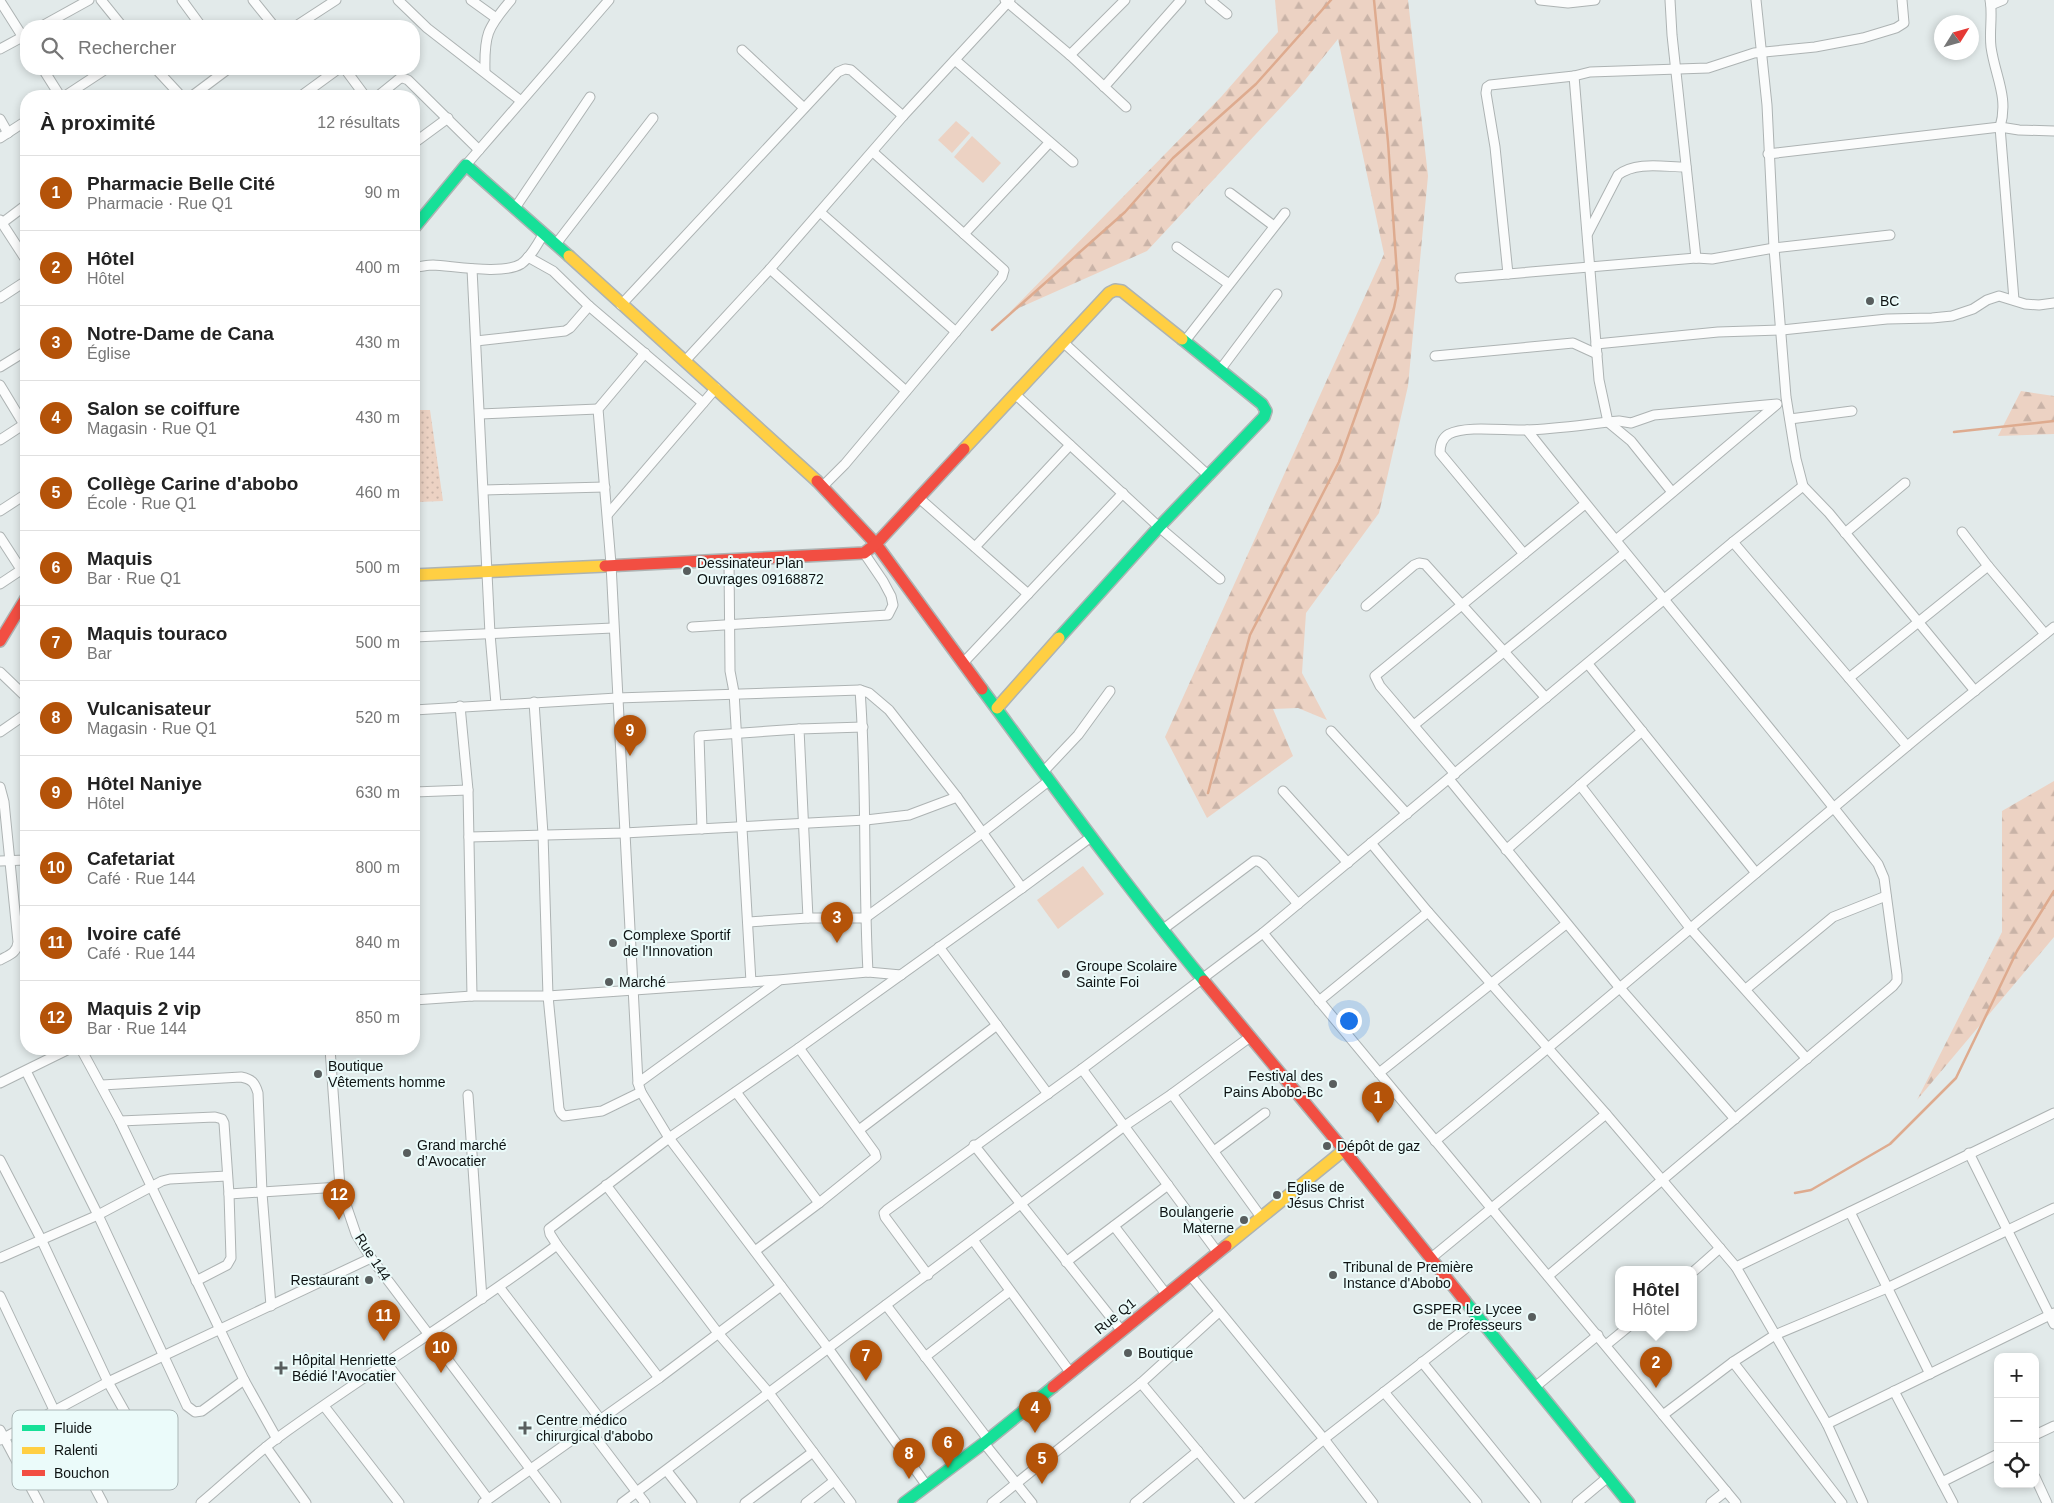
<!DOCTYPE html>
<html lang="fr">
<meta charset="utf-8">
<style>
:root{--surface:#fff;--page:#f2f2f2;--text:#222;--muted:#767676;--line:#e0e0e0;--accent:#b45309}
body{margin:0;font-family:Helvetica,sans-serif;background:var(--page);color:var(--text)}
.controls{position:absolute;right:15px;bottom:15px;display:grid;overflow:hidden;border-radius:10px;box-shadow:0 2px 8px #0003}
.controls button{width:45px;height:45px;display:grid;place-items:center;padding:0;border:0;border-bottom:1px solid var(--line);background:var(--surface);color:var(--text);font:25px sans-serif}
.compass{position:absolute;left:1934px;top:15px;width:45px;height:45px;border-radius:50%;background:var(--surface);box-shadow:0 2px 8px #0003;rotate:53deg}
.you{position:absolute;left:1348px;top:1020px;width:18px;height:18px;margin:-12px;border:4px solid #fff;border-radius:50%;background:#1a73e8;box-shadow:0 0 0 8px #1a73e833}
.badge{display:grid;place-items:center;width:32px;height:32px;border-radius:50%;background:var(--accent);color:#fff;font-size:16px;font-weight:700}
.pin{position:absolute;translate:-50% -41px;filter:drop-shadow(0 1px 2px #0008)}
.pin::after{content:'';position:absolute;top:26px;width:18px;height:15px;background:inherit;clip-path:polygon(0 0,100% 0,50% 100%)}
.popup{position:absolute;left:1615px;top:1266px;width:82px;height:65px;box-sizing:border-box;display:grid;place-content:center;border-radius:10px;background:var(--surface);filter:drop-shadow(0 1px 4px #0005);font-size:16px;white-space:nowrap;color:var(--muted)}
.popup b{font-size:19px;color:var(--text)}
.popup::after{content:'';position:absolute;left:50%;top:100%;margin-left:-10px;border:10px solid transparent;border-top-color:var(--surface)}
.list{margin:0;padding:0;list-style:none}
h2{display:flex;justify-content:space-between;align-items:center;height:65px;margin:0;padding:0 20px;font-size:21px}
h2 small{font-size:16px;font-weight:400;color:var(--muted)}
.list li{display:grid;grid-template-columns:32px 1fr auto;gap:15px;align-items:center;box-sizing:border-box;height:75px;padding:0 20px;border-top:1px solid var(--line)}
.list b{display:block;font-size:19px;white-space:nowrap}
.list p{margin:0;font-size:16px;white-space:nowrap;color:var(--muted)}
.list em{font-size:16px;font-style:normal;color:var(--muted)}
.icon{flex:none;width:28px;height:28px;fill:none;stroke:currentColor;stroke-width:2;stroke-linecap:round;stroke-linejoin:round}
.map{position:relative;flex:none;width:2054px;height:1503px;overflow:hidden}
.search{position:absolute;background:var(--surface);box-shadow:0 2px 8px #0003;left:20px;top:20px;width:400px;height:55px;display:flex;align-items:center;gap:12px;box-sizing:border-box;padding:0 18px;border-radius:20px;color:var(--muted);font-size:19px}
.panel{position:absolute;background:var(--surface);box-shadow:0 2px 8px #0003;left:20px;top:90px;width:400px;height:965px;border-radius:20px}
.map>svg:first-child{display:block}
</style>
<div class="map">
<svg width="2054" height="1503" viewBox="0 0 2054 1503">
<defs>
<pattern id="forest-firs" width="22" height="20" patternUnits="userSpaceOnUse" patternTransform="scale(1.25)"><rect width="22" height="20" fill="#ecd2c3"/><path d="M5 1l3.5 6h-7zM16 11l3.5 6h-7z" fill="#c9b3a7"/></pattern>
<pattern id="park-dots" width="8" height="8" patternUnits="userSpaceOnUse" patternTransform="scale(1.25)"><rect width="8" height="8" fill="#ecd2c3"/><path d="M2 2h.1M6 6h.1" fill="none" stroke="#c9b3a7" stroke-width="1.8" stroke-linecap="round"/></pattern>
</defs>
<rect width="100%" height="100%" fill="#e2eaea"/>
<!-- forest -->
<g fill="url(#forest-firs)">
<polygon points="1275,0 1408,0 1428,176 1408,386 1379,513 1306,613 1302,673 1327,720 1298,708 1273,709 1293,756 1207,818 1165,737 1384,254 1338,39 1297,90 1147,251 1010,312 1221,97 1278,32"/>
<polygon points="2021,391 2054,396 2054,434 1998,436"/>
<polygon points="2054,781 2054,937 1917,1100 2002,932 2002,811"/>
</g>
<!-- park -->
<polygon fill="url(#park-dots)" points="414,410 430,410 443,501 419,502 417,531 414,531"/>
<!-- pitch -->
<g fill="#ecd2c3">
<polygon points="956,121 970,133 952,153 938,140"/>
<polygon points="972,136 1001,163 983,183 954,157"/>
<polygon points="1083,866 1104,894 1058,929 1037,900"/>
</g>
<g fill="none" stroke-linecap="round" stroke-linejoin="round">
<!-- stream -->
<g stroke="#deab8f" stroke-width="2.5">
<polyline points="992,330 1125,212 1173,158 1256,84 1331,0"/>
<polyline points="1954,432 2054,421"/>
<polyline points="1208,793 1250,635 1339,462 1394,308 1398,289 1388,142 1374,0"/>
<polyline points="1795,1193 1811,1190 1890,1144 1956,1078 2017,951 2054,891"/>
</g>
<!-- street casing -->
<g stroke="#adb3b3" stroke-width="11">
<g id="street">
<polyline points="101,0 122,26"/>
<polyline points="182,0 201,26"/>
<polyline points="253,0 274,26"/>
<polyline points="398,0 427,28 521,101"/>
<polyline points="471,0 496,18"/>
<polyline points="1005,0 1070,55 1126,107"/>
<polyline points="1210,0 1227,14"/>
<polyline points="1540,0 1568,3 1595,0"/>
<polyline points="1670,0 1672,35 1696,258"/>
<polyline points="1756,0 1767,105 1774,248 1786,397 1796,459 1803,486 1829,513 1975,691"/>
<path d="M1990,0c3,15 -1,31 1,47 4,29 18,50 9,80l14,173"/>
<polyline points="0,1 26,42"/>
<polyline points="1991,5 2003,0"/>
<polyline points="42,26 89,0"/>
<polyline points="296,26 336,0"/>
<polyline points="0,49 26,35"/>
<polyline points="742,50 804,108"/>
<polyline points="1070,55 1125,0"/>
<polyline points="955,60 1073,162"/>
<polyline points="43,69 60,96"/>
<polyline points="156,69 181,96"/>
<polyline points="345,69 365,96"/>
<path d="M485,72c-1,-37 2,-44 26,-72"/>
<polyline points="1574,76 1599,380 1608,422 1631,441 1672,492"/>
<polyline points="1104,87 1181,0"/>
<polyline points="65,96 106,69"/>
<polyline points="192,96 228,69"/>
<polyline points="301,96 338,69"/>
<polyline points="378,96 399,79 403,78 408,80 479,150"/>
<polyline points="0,119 8,133"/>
<polyline points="0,138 26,121"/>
<polyline points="414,143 448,118"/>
<polyline points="1768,154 2000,127 2019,130 2054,131"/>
<polyline points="466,165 609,0"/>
<polyline points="1230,193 1274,226"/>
<polyline points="515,208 590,97"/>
<polyline points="820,212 956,332"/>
<polyline points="0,220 26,260"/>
<polyline points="2,223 26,205"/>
<path d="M1588,233l30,-58c18,-14 46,-8 68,-8"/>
<polyline points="964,234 1049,143"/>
<polyline points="556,244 653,118"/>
<polyline points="1177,247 1229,284"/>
<polyline points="528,257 553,271 589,306 703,403"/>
<path d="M414,267c6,0 13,-2 19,-2 21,1 70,10 88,-1 10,-7 17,-21 23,-31"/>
<polyline points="472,269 490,634 496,704"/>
<polyline points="770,269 906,391"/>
<polyline points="1508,274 1495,147 1486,93 1487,87 1490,85 1574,76 1590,72 1708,68 1754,53 1815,47 1863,38 1896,28 1904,23 1902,0"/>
<polyline points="1460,278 1696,258 1712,259 1774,248 1890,235"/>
<polyline points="0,298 26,281"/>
<polyline points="621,305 838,72 845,69 851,70 903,116"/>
<polyline points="476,341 565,331 570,328 589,306"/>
<polyline points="1185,341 1285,213"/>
<polyline points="1064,343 1209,476"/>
<polyline points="1596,344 1718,332 1782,330 1887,319 1932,318 1952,316 1973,309 1987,300 1999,296 2025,304 2039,305 2054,303"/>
<polyline points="645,353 598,409 611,564 638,1083 641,1092 669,1138 828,1348 927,1486"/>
<polyline points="1435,356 1573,343 1597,354"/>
<polyline points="685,361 770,269 903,116 1010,0"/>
<polyline points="0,367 26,351"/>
<polyline points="1220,370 1277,294"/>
<polyline points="0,385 26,428"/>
<polyline points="1016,395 1159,527 1220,579"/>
<polyline points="480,414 598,409"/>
<polyline points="1790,419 1852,411"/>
<path d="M1527,430c115,146 237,287 351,434l6,14 13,97v6l-4,5 -345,290"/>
<polyline points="0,440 26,423"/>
<polyline points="823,486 845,464 1002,277 1004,270 873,152"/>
<polyline points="484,490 605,487"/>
<polyline points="919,498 1028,594"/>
<polyline points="0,511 26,494"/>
<polyline points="608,514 716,388"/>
<polyline points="1845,533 1905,483"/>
<polyline points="0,537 26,577"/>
<polyline points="1616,540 1776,405"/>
<polyline points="1733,542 1907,746"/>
<polyline points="975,547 1070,445"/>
<path d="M1524,554l-84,-101c0,-8 2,-15 9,-19 17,-9 58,-3 77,-4 31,-1 62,-6 93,-9l12,2 23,-8 123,-11"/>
<polyline points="729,560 730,671 734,692 751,982"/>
<polyline points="1988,566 2045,634"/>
<polyline points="0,584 21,570"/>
<polyline points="1366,606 1414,565 1419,563 1425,564 1546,698"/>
<polyline points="692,627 888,615 893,605 891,596 883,581 864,553"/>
<polyline points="414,637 613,628"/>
<polyline points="964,662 1123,493"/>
<polyline points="1588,664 1756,873"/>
<polyline points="0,672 26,697"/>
<polyline points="1849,678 1988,566 1962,532"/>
<path d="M860,690c7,94 3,188 8,282"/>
<polyline points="534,702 543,834 548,996 559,1109 561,1113 564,1116 602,1111 641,1092"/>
<polyline points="460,706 468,790 472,996"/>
<polyline points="414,710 617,698 860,690 869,693 889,710 957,797 1022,888"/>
<polyline points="1414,725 1625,553"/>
<polyline points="1331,731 1407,814"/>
<polyline points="0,732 26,714"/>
<polyline points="1044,771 1078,735 1110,691"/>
<polyline points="1455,774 1380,686 1375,676 1585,504"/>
<polyline points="1449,779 1619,987 1735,1119"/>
<polyline points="1580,785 1690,928 1807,1059"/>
<path d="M0,787l4,15 14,140c-1,11 -9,13 -18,18"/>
<polyline points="1283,791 1348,863"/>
<polyline points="414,792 468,790"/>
<polyline points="702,829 699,736 799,729"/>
<polyline points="469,837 624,833 866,820 909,815 957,797"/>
<polyline points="1371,843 1428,912 1606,1114 1736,1267 1827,1424 1863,1503"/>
<polyline points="1506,850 1642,731"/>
<polyline points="0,861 26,860"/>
<polyline points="808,918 799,729 863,727"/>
<polyline points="748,922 808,918 865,918 982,833 1050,780"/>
<polyline points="1162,930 1254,861 1258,861 1263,864 1298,904"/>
<polyline points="1263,933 1736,1503"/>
<polyline points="939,947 1048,1094"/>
<polyline points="1746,989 1833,917 1886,896"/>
<polyline points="414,1000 472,996 548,996 778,980 868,972 901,975"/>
<polyline points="1319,1001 1428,912"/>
<polyline points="81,1049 120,1121 244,1380 277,1439"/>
<polyline points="330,1049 340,1187 356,1234 371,1258 556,1503"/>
<polyline points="1082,1069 1218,1253"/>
<polyline points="26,1071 98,1215 187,1406 195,1412 202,1411 244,1380"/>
<polyline points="1379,1073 1566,924"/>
<polyline points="0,1083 69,1049"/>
<polyline points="638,1083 778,981"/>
<path d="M102,1085l139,-8c11,2 14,6 17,16l4,100 9,113"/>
<polyline points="736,1092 819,1203"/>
<polyline points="1172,1094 1261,1217"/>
<polyline points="468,1095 482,1299"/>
<polyline points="120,1121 215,1117 222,1119 224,1123 229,1194 231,1258 227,1265 196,1281"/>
<polyline points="859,1130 997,1025"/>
<path d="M1435,1141c159,-129 314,-263 471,-394 49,-41 99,-80 148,-120"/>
<polyline points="974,1145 1121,1330"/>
<polyline points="1214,1151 1265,1113"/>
<polyline points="1969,1153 2054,1324"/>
<polyline points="0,1160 41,1239 108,1382 148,1453"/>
<polyline points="606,1185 718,1333 769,1393 851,1503"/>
<polyline points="229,1194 340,1187"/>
<polyline points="1850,1212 1930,1374"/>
<polyline points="1114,1226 1166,1294"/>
<polyline points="973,1240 1070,1372"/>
<polyline points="755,1251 819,1203 876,1157 875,1153 799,1048"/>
<polyline points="0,1258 98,1215 162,1181 170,1179 227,1176"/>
<polyline points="1430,1259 1606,1114"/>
<polyline points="1066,1262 1168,1185"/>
<polyline points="1736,1267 2054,1113"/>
<polyline points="1694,1271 1720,1248"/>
<polyline points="928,1275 885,1217 884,1213 887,1210 1082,1069 1263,933 1733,542 1803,486"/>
<polyline points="1190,1275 1324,1439 1373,1503"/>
<polyline points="500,1288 601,1420"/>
<polyline points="0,1296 54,1410 103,1503"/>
<polyline points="886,1305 987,1438"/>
<polyline points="1606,1345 1628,1327"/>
<polyline points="925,1357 1010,1291"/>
<polyline points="386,1362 488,1499"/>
<polyline points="1422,1362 1536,1503"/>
<polyline points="1733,1362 1842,1503"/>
<polyline points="659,1378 557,1245 550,1234 549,1229 669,1138 799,1048 1022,888 1091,837"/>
<polyline points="1141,1383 1241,1503"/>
<polyline points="1535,1387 1598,1335"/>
<polyline points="1894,1391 1953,1503"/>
<polyline points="1384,1392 1477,1503"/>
<polyline points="324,1406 399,1503"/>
<polyline points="1663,1415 1733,1362 1775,1335 1887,1288 2054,1208"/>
<polyline points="1827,1424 2054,1313"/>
<polyline points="589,1429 645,1503"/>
<polyline points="0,1430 39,1503"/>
<polyline points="2035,1435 2054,1426"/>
<polyline points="0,1440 108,1382 371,1258"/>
<polyline points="984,1443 1032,1503"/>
<polyline points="266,1447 306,1503"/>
<polyline points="667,1471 692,1503"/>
<polyline points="2035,1477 2047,1503"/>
<polyline points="1942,1482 1998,1454"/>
<path d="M201,1503c25,-21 49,-44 75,-64 92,-67 190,-126 281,-194"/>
<polyline points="483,1503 659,1378 781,1286"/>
<polyline points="622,1503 1123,1127 1172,1094 1250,1037"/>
<polyline points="745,1503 813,1452"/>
<polyline points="806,1503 834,1481"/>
<polyline points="992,1503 1141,1383 1219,1312"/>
<polyline points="1135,1503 1198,1451"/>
<polyline points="1247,1503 1324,1439 1479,1318"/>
<polyline points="1577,1503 1608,1477"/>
<polyline points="1711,1503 1726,1491"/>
</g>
</g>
<!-- fast casing -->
<g stroke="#adb3b3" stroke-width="14">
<g id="fast">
<polyline points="414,228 466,165 569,256"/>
<polyline points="1059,638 1159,527 1264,417 1266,411 1262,404 1182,339"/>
<path d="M982,689c73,99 144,197 222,292"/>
<polyline points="1465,1301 1629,1503"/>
<polyline points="904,1503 984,1443 1053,1387"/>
</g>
</g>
<!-- slow casing -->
<g stroke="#adb3b3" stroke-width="14">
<g id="slow">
<polyline points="569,256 817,481"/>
<polyline points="964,449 1109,293 1115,290 1122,291 1182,339"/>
<polyline points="414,575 605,566"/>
<polyline points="997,708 1059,638"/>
<polyline points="1226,1246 1344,1150"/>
</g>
</g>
<!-- jam casing -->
<g stroke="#adb3b3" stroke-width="14">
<g id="jam">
<polyline points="817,481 876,544 982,689"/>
<polyline points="605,566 864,553 876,544 964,449"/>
<polyline points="0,641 26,598"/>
<polyline points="1204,981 1344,1150 1465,1301"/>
<polyline points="1053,1387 1226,1246"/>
</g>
</g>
<!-- street -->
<use href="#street" stroke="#fbfcfc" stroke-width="9"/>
<!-- fast -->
<use href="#fast" stroke="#16e098" stroke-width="11"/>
<!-- slow -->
<use href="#slow" stroke="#ffcf43" stroke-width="11"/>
<!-- jam -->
<use href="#jam" stroke="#f24e42" stroke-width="11"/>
</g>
<!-- markers -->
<g fill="#585e5e" stroke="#ebfbfa" stroke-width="2">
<circle cx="1870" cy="301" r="5"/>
<circle cx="687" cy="571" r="5"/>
<circle cx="613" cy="943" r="5"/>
<circle cx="1066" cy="974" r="5"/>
<circle cx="609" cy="982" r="5"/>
<circle cx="318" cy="1074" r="5"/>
<circle cx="1333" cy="1084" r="5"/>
<circle cx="1327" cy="1146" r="5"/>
<circle cx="407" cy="1153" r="5"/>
<circle cx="1277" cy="1195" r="5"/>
<circle cx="1244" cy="1220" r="5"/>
<circle cx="1333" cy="1275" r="5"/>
<circle cx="369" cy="1280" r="5"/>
<circle cx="1532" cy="1317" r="5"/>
<circle cx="1128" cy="1353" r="5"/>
<path d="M278.5 1360.5h5v5h5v5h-5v5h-5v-5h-5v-5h5z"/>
<path d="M522.5 1420.5h5v5h5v5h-5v5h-5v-5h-5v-5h5z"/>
</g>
<g text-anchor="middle" stroke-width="4" stroke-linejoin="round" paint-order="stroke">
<!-- poi labels -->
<g font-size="14" fill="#0e1313" stroke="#ebfbfa" text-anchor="start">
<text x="1880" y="306">BC</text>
<text x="697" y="568">Dessinateur Plan<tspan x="697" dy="16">Ouvrages 09168872</tspan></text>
<text x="623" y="940">Complexe Sportif<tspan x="623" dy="16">de l'Innovation</tspan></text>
<text x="1076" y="971">Groupe Scolaire<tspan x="1076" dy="16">Sainte Foi</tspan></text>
<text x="619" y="987">Marché</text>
<text x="328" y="1071">Boutique<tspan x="328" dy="16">Vêtements homme</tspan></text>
<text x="1323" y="1081" text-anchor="end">Festival des<tspan x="1323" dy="16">Pains Abobo-Bc</tspan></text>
<text x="417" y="1150">Grand marché<tspan x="417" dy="16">d’Avocatier</tspan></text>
<text x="1337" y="1151">Dépôt de gaz</text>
<text x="1287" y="1192">Eglise de<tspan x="1287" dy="16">Jésus Christ</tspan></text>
<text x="1234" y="1217" text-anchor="end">Boulangerie<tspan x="1234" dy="16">Materne</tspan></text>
<text x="1343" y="1272">Tribunal de Première<tspan x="1343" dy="16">Instance d'Abobo</tspan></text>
<text x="359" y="1285" text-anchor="end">Restaurant</text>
<text x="1522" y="1314" text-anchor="end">GSPER Le Lycee<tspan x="1522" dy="16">de Professeurs</tspan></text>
<text x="1138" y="1358">Boutique</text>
<text x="292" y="1365">Hôpital Henriette<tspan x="292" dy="16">Bédié l'Avocatier</tspan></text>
<text x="536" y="1425">Centre médico<tspan x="536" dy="16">chirurgical d'abobo</tspan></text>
</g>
<!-- street labels -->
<g font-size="14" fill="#0e1313" stroke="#ebfbfa">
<text transform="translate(373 1257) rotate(57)" y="5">Rue 144</text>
<text transform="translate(1115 1316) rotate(-39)" y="5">Rue Q1</text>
</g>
</g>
<!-- legend -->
<rect x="12" y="1410" width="166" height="80" rx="8" fill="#ebfbfa" stroke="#a9b5b5" stroke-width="1"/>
<rect x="22" y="1425" width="23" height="6" fill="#16e098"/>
<rect x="22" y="1447" width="23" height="7" fill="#ffcf43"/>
<rect x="22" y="1470" width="23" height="6" fill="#f24e42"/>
<g font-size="14" fill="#0e1313">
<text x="54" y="1433">Fluide</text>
<text x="54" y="1455">Ralenti</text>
<text x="54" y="1478">Bouchon</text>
</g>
</svg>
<div class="controls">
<button>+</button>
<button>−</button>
<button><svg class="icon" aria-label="locate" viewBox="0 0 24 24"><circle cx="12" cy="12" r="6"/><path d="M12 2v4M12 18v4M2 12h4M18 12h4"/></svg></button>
</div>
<svg class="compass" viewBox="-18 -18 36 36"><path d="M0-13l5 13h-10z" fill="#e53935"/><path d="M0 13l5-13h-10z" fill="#767676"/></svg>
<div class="you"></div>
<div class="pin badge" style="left:1378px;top:1123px">1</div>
<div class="pin badge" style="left:1656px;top:1388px">2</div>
<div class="popup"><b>Hôtel</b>Hôtel</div>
<div class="pin badge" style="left:837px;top:943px">3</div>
<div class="pin badge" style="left:1035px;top:1433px">4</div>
<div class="pin badge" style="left:1042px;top:1484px">5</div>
<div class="pin badge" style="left:948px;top:1468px">6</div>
<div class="pin badge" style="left:866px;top:1381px">7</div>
<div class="pin badge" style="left:909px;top:1479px">8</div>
<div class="pin badge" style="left:630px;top:756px">9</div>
<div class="pin badge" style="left:441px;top:1373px">10</div>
<div class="pin badge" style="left:384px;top:1341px">11</div>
<div class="pin badge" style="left:339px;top:1220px">12</div>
<div class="search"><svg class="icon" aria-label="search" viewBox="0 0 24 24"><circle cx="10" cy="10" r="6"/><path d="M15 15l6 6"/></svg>Rechercher</div>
<section class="panel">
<h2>À proximité<small>12 résultats</small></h2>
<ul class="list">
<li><span class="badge">1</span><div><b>Pharmacie Belle Cité</b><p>Pharmacie · Rue Q1</p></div><em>90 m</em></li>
<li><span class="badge">2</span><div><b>Hôtel</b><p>Hôtel</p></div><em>400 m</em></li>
<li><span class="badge">3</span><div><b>Notre-Dame de Cana</b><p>Église</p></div><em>430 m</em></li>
<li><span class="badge">4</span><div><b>Salon se coiffure</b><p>Magasin · Rue Q1</p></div><em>430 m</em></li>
<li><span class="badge">5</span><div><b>Collège Carine d'abobo</b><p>École · Rue Q1</p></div><em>460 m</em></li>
<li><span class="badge">6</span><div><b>Maquis</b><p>Bar · Rue Q1</p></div><em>500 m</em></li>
<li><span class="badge">7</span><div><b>Maquis touraco</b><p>Bar</p></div><em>500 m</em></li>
<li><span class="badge">8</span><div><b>Vulcanisateur</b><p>Magasin · Rue Q1</p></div><em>520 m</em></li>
<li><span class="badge">9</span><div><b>Hôtel Naniye</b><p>Hôtel</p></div><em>630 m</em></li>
<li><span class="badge">10</span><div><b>Cafetariat</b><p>Café · Rue 144</p></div><em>800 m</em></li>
<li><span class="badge">11</span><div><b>Ivoire café</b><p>Café · Rue 144</p></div><em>840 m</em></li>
<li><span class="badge">12</span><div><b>Maquis 2 vip</b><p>Bar · Rue 144</p></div><em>850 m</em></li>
</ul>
</section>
</div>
